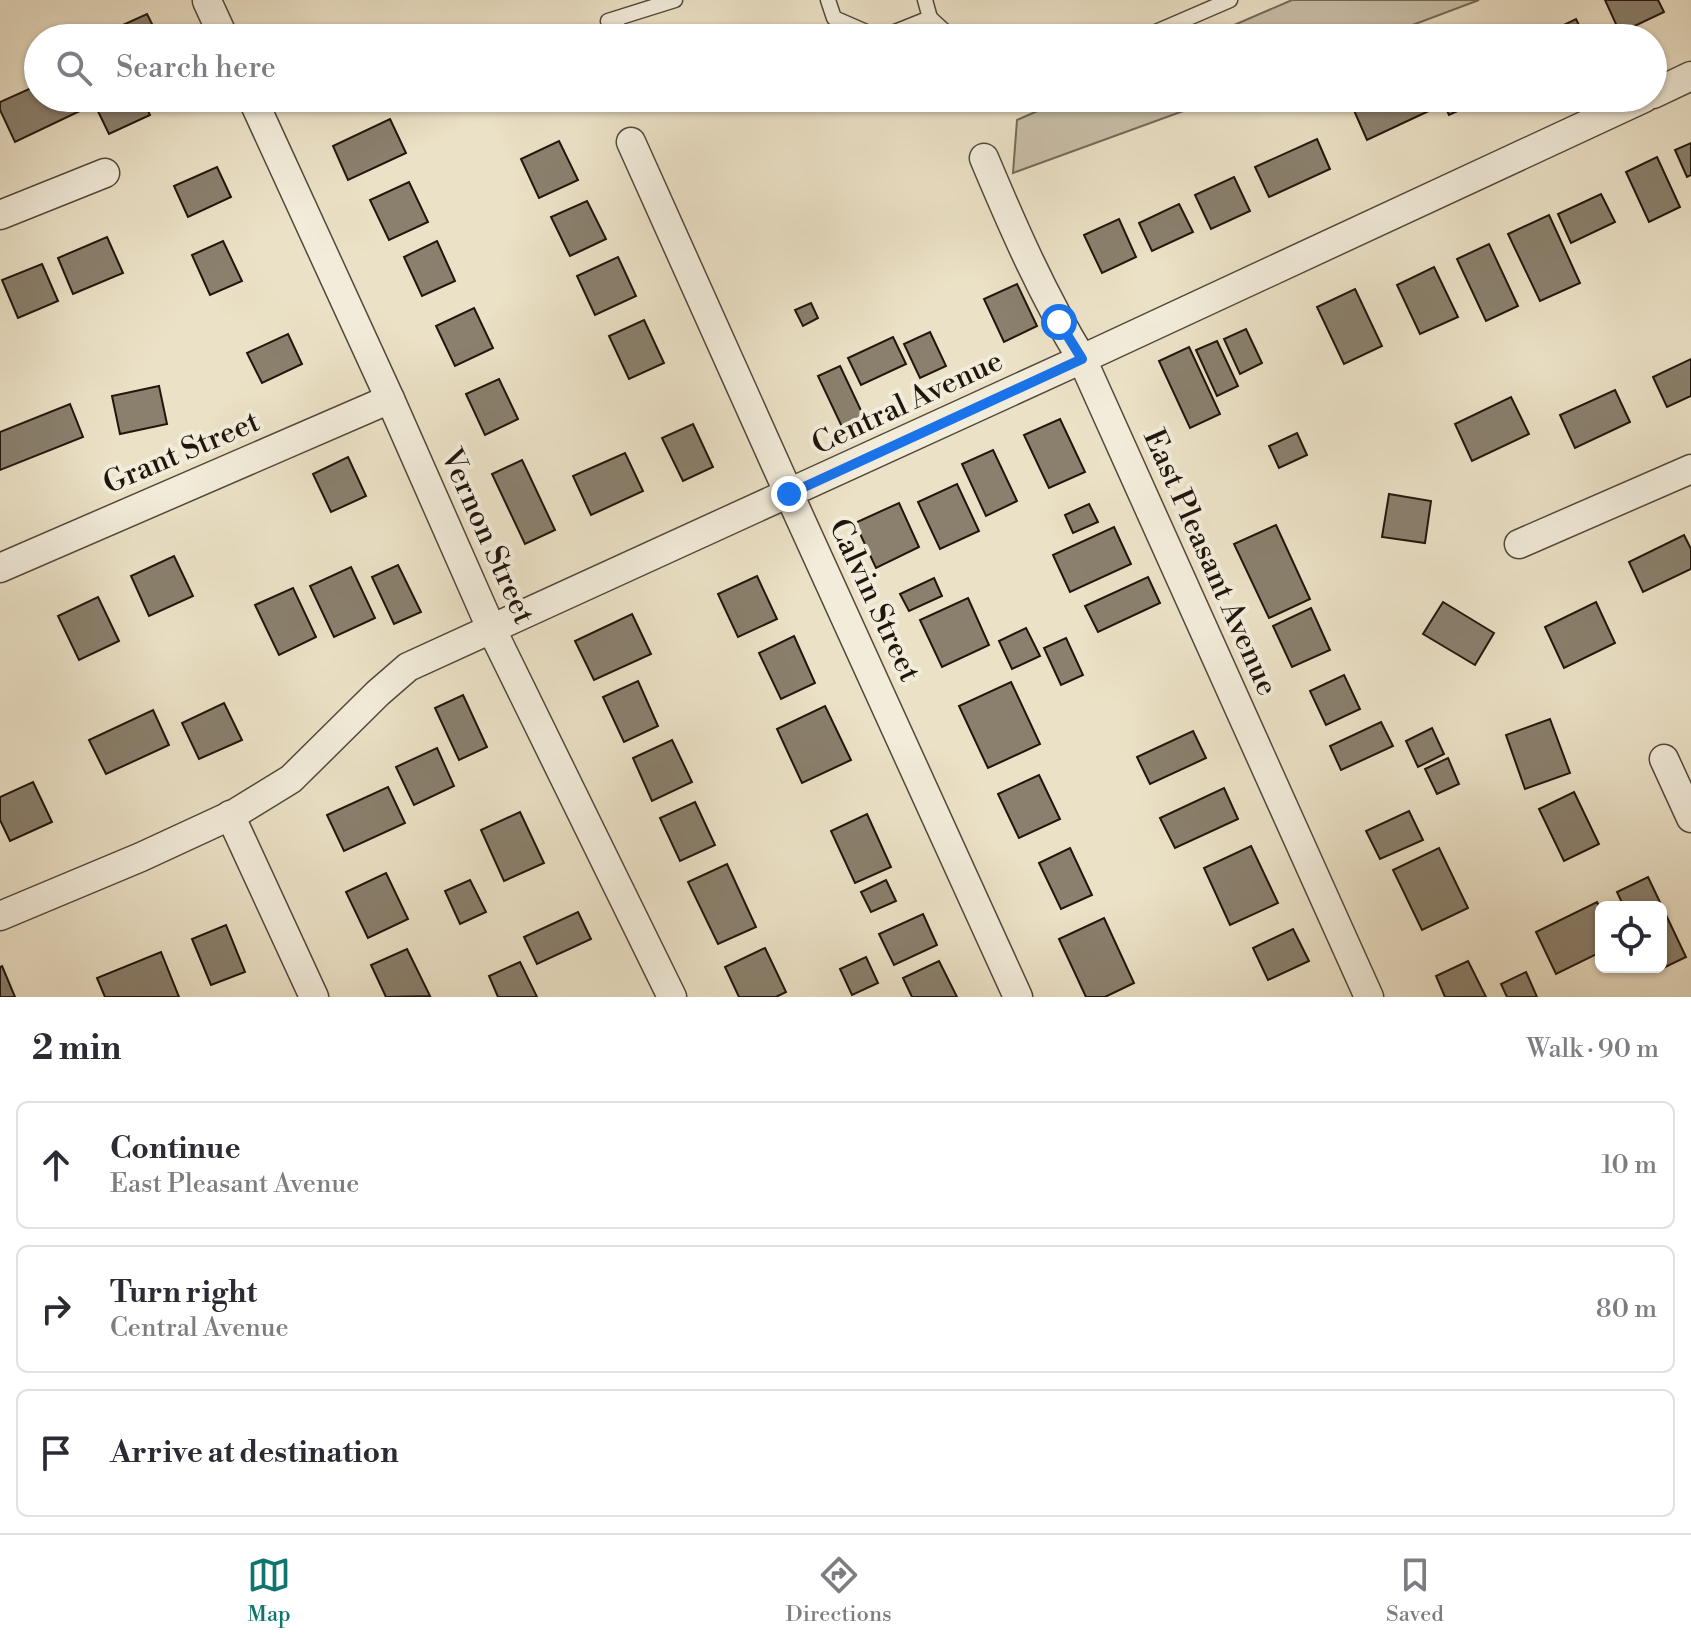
<!DOCTYPE html>
<meta charset="utf-8">
<style>
:root{--surface:#fff;--page:#f2f2f3;--text:#2b2b33;--muted:#7c7c81;--line:#e1e1e2;--accent:#0f766e}
body{margin:0;font-family:"Libre Bodoni",serif;background:var(--page);color:var(--text)}
.controls{position:absolute;right:24px;bottom:24px;display:grid;overflow:hidden;border-radius:12px;box-shadow:0 2px 6px #0004}
.controls button{width:72px;height:72px;display:grid;place-items:center;padding:0;border:0;border-bottom:2px solid var(--line);background:var(--surface);color:var(--text);font:40px sans-serif}
.stop{position:absolute;width:24px;height:24px;margin:-18px;border:6px solid #1a73e8;border-radius:50%;background:#fff}
.stop.end{background:#1a73e8;border-color:#fff;box-shadow:0 2px 8px #0008}
.list{margin:0;padding:0;list-style:none}
h2{display:flex;justify-content:space-between;align-items:center;height:104px;margin:0;padding:0 32px;font-size:34px}
h2 small{font-size:26px;font-weight:400;color:var(--muted)}
.list li{display:grid;grid-template-columns:52px 1fr auto;gap:24px;align-items:center;box-sizing:border-box;height:128px;margin:0 16px 16px;padding:0 16px;border:2px solid var(--line);border-radius:12px}
.list b{display:block;font-size:30px;white-space:nowrap}
.list p{margin:0;font-size:26px;white-space:nowrap;color:var(--muted)}
.list em{font-size:26px;font-style:normal;color:var(--muted)}
.icon{flex:none;width:44px;height:44px;fill:none;stroke:currentColor;stroke-width:2;stroke-linecap:round;stroke-linejoin:round}
.map{position:relative;flex:none;width:1691px;height:997px;overflow:hidden}
.search{position:absolute;background:var(--surface);box-shadow:0 2px 6px #0004;left:24px;right:24px;top:24px;height:88px;display:flex;align-items:center;gap:20px;box-sizing:border-box;padding:0 28px;border-radius:44px;color:var(--muted);font-size:30px}
.sheet{height:536px;background:var(--surface)}
nav{display:flex;justify-content:space-around;align-items:center;box-sizing:border-box;height:112px;border-top:2px solid var(--line);background:var(--surface);font-size:22px;color:var(--muted)}
nav a{display:grid;justify-items:center;gap:4px}
nav .on{color:var(--accent)}
.map>svg:first-child{display:block}
</style>
<div class="map">
<svg width="1691" height="997" viewBox="0 0 1691 997">
<rect width="100%" height="100%" fill="#ebe1c6"/>
<filter id="stains"><feTurbulence type="fractalNoise" baseFrequency=".0025" numOctaves="4"/><feColorMatrix values="0 0 0 0 .2 0 0 0 0 .09 0 0 0 0 .02 0 0 0 .5 -.17"/></filter>
<radialGradient id="worn" r=".72"><stop offset=".6" stop-color="#630" stop-opacity="0"/><stop offset="1" stop-color="#630" stop-opacity=".3"/></radialGradient>
<!-- green -->
<g fill="#c8bea7" stroke="#746a5a" stroke-width="2">
<polygon points="1292,0 1479,0 1378,38 1204,38"/>
<polygon points="1067,98 1219,98 1013,173 1017,120"/>
</g>
<!-- building -->
<g fill="#8a806d" stroke="#20160d" stroke-width="2">
<polygon points="1605,0 1658,0 1664,12 1620,33"/>
<polygon points="147,14 159,38 94,38"/>
<polygon points="1576,19 1585,38 1544,38 1543,35"/>
<polygon points="38,85 38,98 77,98 82,110 15,142 0,110 0,102"/>
<polygon points="106,98 142,98 150,115 109,134 94,103"/>
<polygon points="1368,98 1425,98 1431,110 1367,140 1352,106"/>
<polygon points="1441,98 1486,98 1449,115"/>
<polygon points="390,119 406,153 348,180 333,146"/>
<polygon points="1317,139 1330,169 1269,197 1255,167"/>
<polygon points="559,141 578,180 539,198 521,159"/>
<polygon points="1691,143 1691,175 1687,177 1675,150"/>
<polygon points="1657,157 1680,207 1649,222 1626,172"/>
<polygon points="217,167 231,197 188,217 174,186"/>
<polygon points="1234,177 1250,211 1211,229 1195,195"/>
<polygon points="409,182 428,222 389,240 370,200"/>
<polygon points="1601,194 1615,222 1571,243 1558,214"/>
<polygon points="587,201 606,239 570,256 551,217"/>
<polygon points="1179,204 1193,232 1152,251 1139,223"/>
<polygon points="1549,215 1580,283 1540,301 1508,234"/>
<polygon points="1119,219 1136,257 1102,273 1084,235"/>
<polygon points="107,237 123,273 73,294 58,258"/>
<polygon points="223,241 242,281 210,295 192,255"/>
<polygon points="437,241 455,281 422,296 404,257"/>
<polygon points="1489,244 1518,306 1486,321 1457,259"/>
<polygon points="618,257 636,296 595,315 577,276"/>
<polygon points="42,264 58,301 18,318 2,280"/>
<polygon points="1434,267 1458,317 1420,334 1397,285"/>
<polygon points="1017,284 1037,326 1004,342 984,299"/>
<polygon points="1355,289 1382,346 1344,364 1317,307"/>
<polygon points="811,303 818,318 803,326 795,310"/>
<polygon points="474,308 493,348 455,366 436,326"/>
<polygon points="644,320 664,363 629,379 609,336"/>
<polygon points="1246,329 1262,363 1240,374 1224,339"/>
<polygon points="930,332 946,366 920,378 904,344"/>
<polygon points="288,334 302,364 262,383 247,353"/>
<polygon points="893,337 906,364 861,385 848,358"/>
<polygon points="1217,341 1238,386 1217,396 1196,350"/>
<polygon points="1189,347 1220,414 1190,428 1159,361"/>
<polygon points="1691,359 1691,396 1667,407 1653,377"/>
<polygon points="840,366 865,419 843,429 818,376"/>
<polygon points="499,379 518,419 485,435 466,394"/>
<polygon points="159,386 167,424 120,434 112,396"/>
<polygon points="1615,390 1630,422 1575,448 1560,415"/>
<polygon points="1511,397 1529,434 1472,461 1455,424"/>
<polygon points="70,404 83,437 0,470 0,432"/>
<polygon points="1060,419 1085,472 1049,488 1024,435"/>
<polygon points="693,424 713,467 683,481 662,438"/>
<polygon points="1297,433 1307,455 1279,468 1269,446"/>
<polygon points="993,450 1017,501 986,516 962,464"/>
<polygon points="625,453 643,491 591,515 573,476"/>
<polygon points="348,457 366,496 331,512 313,474"/>
<polygon points="522,460 555,530 525,544 492,474"/>
<polygon points="957,484 979,531 940,549 918,502"/>
<polygon points="1389,494 1431,501 1425,543 1382,537"/>
<polygon points="899,503 919,547 876,568 855,523"/>
<polygon points="1089,504 1098,522 1073,533 1065,515"/>
<polygon points="1276,525 1310,599 1269,618 1234,544"/>
<polygon points="1114,527 1131,564 1070,592 1053,555"/>
<polygon points="1684,535 1691,549 1691,569 1643,592 1629,562"/>
<polygon points="174,556 193,596 149,616 131,576"/>
<polygon points="398,565 421,612 394,624 372,577"/>
<polygon points="351,567 375,618 334,637 310,586"/>
<polygon points="757,576 777,619 738,637 718,594"/>
<polygon points="1148,577 1160,603 1098,632 1085,606"/>
<polygon points="934,578 942,596 909,611 900,594"/>
<polygon points="293,588 316,637 279,655 255,605"/>
<polygon points="98,597 119,641 79,660 58,616"/>
<polygon points="968,598 989,645 942,667 920,620"/>
<polygon points="1443,602 1494,633 1475,665 1423,634"/>
<polygon points="1596,602 1615,643 1564,668 1545,627"/>
<polygon points="1311,608 1330,650 1292,667 1273,626"/>
<polygon points="632,614 651,654 594,680 575,641"/>
<polygon points="1026,628 1040,656 1012,669 999,641"/>
<polygon points="794,636 815,683 781,699 759,653"/>
<polygon points="1066,638 1083,675 1061,685 1044,648"/>
<polygon points="1344,675 1360,709 1326,725 1310,691"/>
<polygon points="638,681 658,726 624,742 603,697"/>
<polygon points="1011,682 1040,744 988,768 959,706"/>
<polygon points="463,695 487,747 459,760 435,708"/>
<polygon points="224,703 242,740 199,759 182,723"/>
<polygon points="825,706 851,760 802,783 777,729"/>
<polygon points="153,710 169,745 106,774 89,740"/>
<polygon points="1550,719 1570,773 1525,789 1506,735"/>
<polygon points="1381,722 1393,746 1341,770 1330,746"/>
<polygon points="1432,728 1444,754 1418,767 1406,741"/>
<polygon points="1193,731 1206,758 1150,784 1137,757"/>
<polygon points="672,740 692,782 652,801 633,758"/>
<polygon points="437,748 454,786 414,805 396,767"/>
<polygon points="1448,758 1459,784 1437,794 1425,769"/>
<polygon points="1039,775 1060,819 1019,838 998,794"/>
<polygon points="33,782 52,822 10,841 0,820 0,797"/>
<polygon points="388,787 405,823 344,851 327,815"/>
<polygon points="1224,788 1238,819 1175,848 1160,818"/>
<polygon points="1574,792 1599,844 1564,861 1539,809"/>
<polygon points="695,802 715,845 680,861 660,818"/>
<polygon points="1409,811 1423,840 1380,859 1366,831"/>
<polygon points="520,812 544,863 504,881 481,830"/>
<polygon points="867,814 891,867 855,883 831,831"/>
<polygon points="1251,846 1278,903 1230,925 1204,868"/>
<polygon points="1070,848 1092,895 1061,909 1039,863"/>
<polygon points="1439,848 1468,908 1422,930 1393,870"/>
<polygon points="727,864 756,927 718,944 688,882"/>
<polygon points="386,873 408,919 368,938 346,892"/>
<polygon points="1648,877 1686,957 1655,972 1652,967 1661,967 1661,907 1624,907 1617,892"/>
<polygon points="470,880 486,912 460,924 445,891"/>
<polygon points="886,880 896,901 871,912 861,892"/>
<polygon points="1597,902 1601,910 1601,952 1556,974 1536,932"/>
<polygon points="578,912 591,939 537,964 524,937"/>
<polygon points="923,914 937,945 894,965 879,934"/>
<polygon points="1104,918 1134,983 1105,997 1086,997 1059,939"/>
<polygon points="226,925 245,972 211,985 192,939"/>
<polygon points="1293,929 1309,961 1268,980 1253,948"/>
<polygon points="765,948 786,992 776,997 739,997 725,967"/>
<polygon points="407,949 430,996 386,997 371,965"/>
<polygon points="161,952 179,997 105,997 97,978"/>
<polygon points="866,957 878,983 852,995 840,969"/>
<polygon points="939,961 957,997 912,997 903,978"/>
<polygon points="1468,961 1486,997 1445,997 1436,976"/>
<polygon points="520,962 537,997 498,997 489,976"/>
<polygon points="2,966 15,997 0,997 0,967"/>
<polygon points="1526,972 1537,997 1507,997 1501,984"/>
</g>
<g fill="none" stroke-linecap="round" stroke-linejoin="round">
<!-- service casing -->
<g stroke="#53493b" stroke-width="17">
<g id="service">
<polyline points="828,0 834,18 880,38 930,18 925,0"/>
<polyline points="930,18 952,38"/>
<polyline points="632,38 608,21 675,0"/>
<polyline points="824,38 856,28"/>
<polyline points="1142,38 1230,0"/>
</g>
</g>
<!-- minor casing -->
<g stroke="#53493b" stroke-width="31">
<g id="minor">
<polyline points="207,1 224,38"/>
<polyline points="1653,94 1691,76"/>
<polyline points="252,98 390,399 491,628 672,997"/>
<polyline points="631,142 789,494 1018,997"/>
<path d="M984,158c29,69 59,138 98,201l287,638"/>
<polyline points="0,215 105,173"/>
<polyline points="1519,544 1691,469"/>
<polyline points="0,568 390,399"/>
<polyline points="1664,759 1691,818"/>
<polyline points="230,815 314,997"/>
<polyline points="0,916 141,857 234,814 291,779 378,693 408,667 1082,359 1644,98"/>
</g>
</g>
<!-- service -->
<use href="#service" stroke="#f2ecda" stroke-width="14"/>
<!-- minor -->
<use href="#minor" stroke="#f2ecda" stroke-width="28"/>
</g>
<g fill="none" stroke-linecap="round" stroke-linejoin="round">
<!-- route -->
<polyline stroke="#1a73e8" stroke-width="10" points="789,494 1082,359 1059,322"/>
</g>
<g text-anchor="middle" stroke-width="8" stroke-linejoin="round" paint-order="stroke">
<!-- street labels -->
<g font-size="30" fill="#20160d" stroke="#f2ecda">
<text transform="translate(907 402) rotate(-25)" y="10">Central Avenue</text>
<text transform="translate(181 452) rotate(-23)" y="10">Grant Street</text>
<text transform="translate(488 536) rotate(66)" y="10">Vernon Street</text>
<text transform="translate(1211 562) rotate(66)" y="10">East Pleasant Avenue</text>
<text transform="translate(875 600) rotate(65)" y="10">Calvin Street</text>
</g>
</g>
<rect width="100%" height="100%" filter="url(#stains)"/>
<rect width="100%" height="100%" fill="url(#worn)"/>
</svg>
<div class="controls">
<button><svg class="icon" aria-label="locate" viewBox="0 0 24 24"><circle cx="12" cy="12" r="6"/><path d="M12 2v4M12 18v4M2 12h4M18 12h4"/></svg></button>
</div>
<div class="stop" style="left:1059px;top:322px"></div>
<div class="stop end" style="left:789px;top:494px"></div>
<div class="search"><svg class="icon" aria-label="search" viewBox="0 0 24 24"><circle cx="10" cy="10" r="6"/><path d="M15 15l6 6"/></svg>Search here</div>
</div>
<section class="sheet">
<h2>2 min<small>Walk · 90 m</small></h2>
<ul class="list">
<li><svg class="icon" aria-label="ahead" viewBox="0 0 24 24"><path d="M12 20V5M6 11l6-6 6 6"/></svg><div><b>Continue</b><p>East Pleasant Avenue</p></div><em>10 m</em></li>
<li><svg class="icon" aria-label="right" viewBox="0 0 24 24"><path d="M7 20v-9h11M14 6l5 5-5 5"/></svg><div><b>Turn right</b><p>Central Avenue</p></div><em>80 m</em></li>
<li><svg class="icon" aria-label="arrive" viewBox="0 0 24 24"><path d="M6 21V4h12l-3 4 3 4H6"/></svg><div><b>Arrive at destination</b></div></li>
</ul>
</section>
<nav>
<a class="on"><svg class="icon" aria-label="map" viewBox="0 0 24 24"><path d="M3 6l6-2 6 2 6-2v14l-6 2-6-2-6 2zM9 4v14M15 6v14"/></svg>Map</a>
<a><svg class="icon" aria-label="directions" viewBox="0 0 24 24"><path d="M12 3l9 9-9 9-9-9zM9 14v-3h6M13 9l2 2-2 2"/></svg>Directions</a>
<a><svg class="icon" aria-label="saved" viewBox="0 0 24 24"><path d="M7 4h10v16l-5-4-5 4z"/></svg>Saved</a>
</nav>
